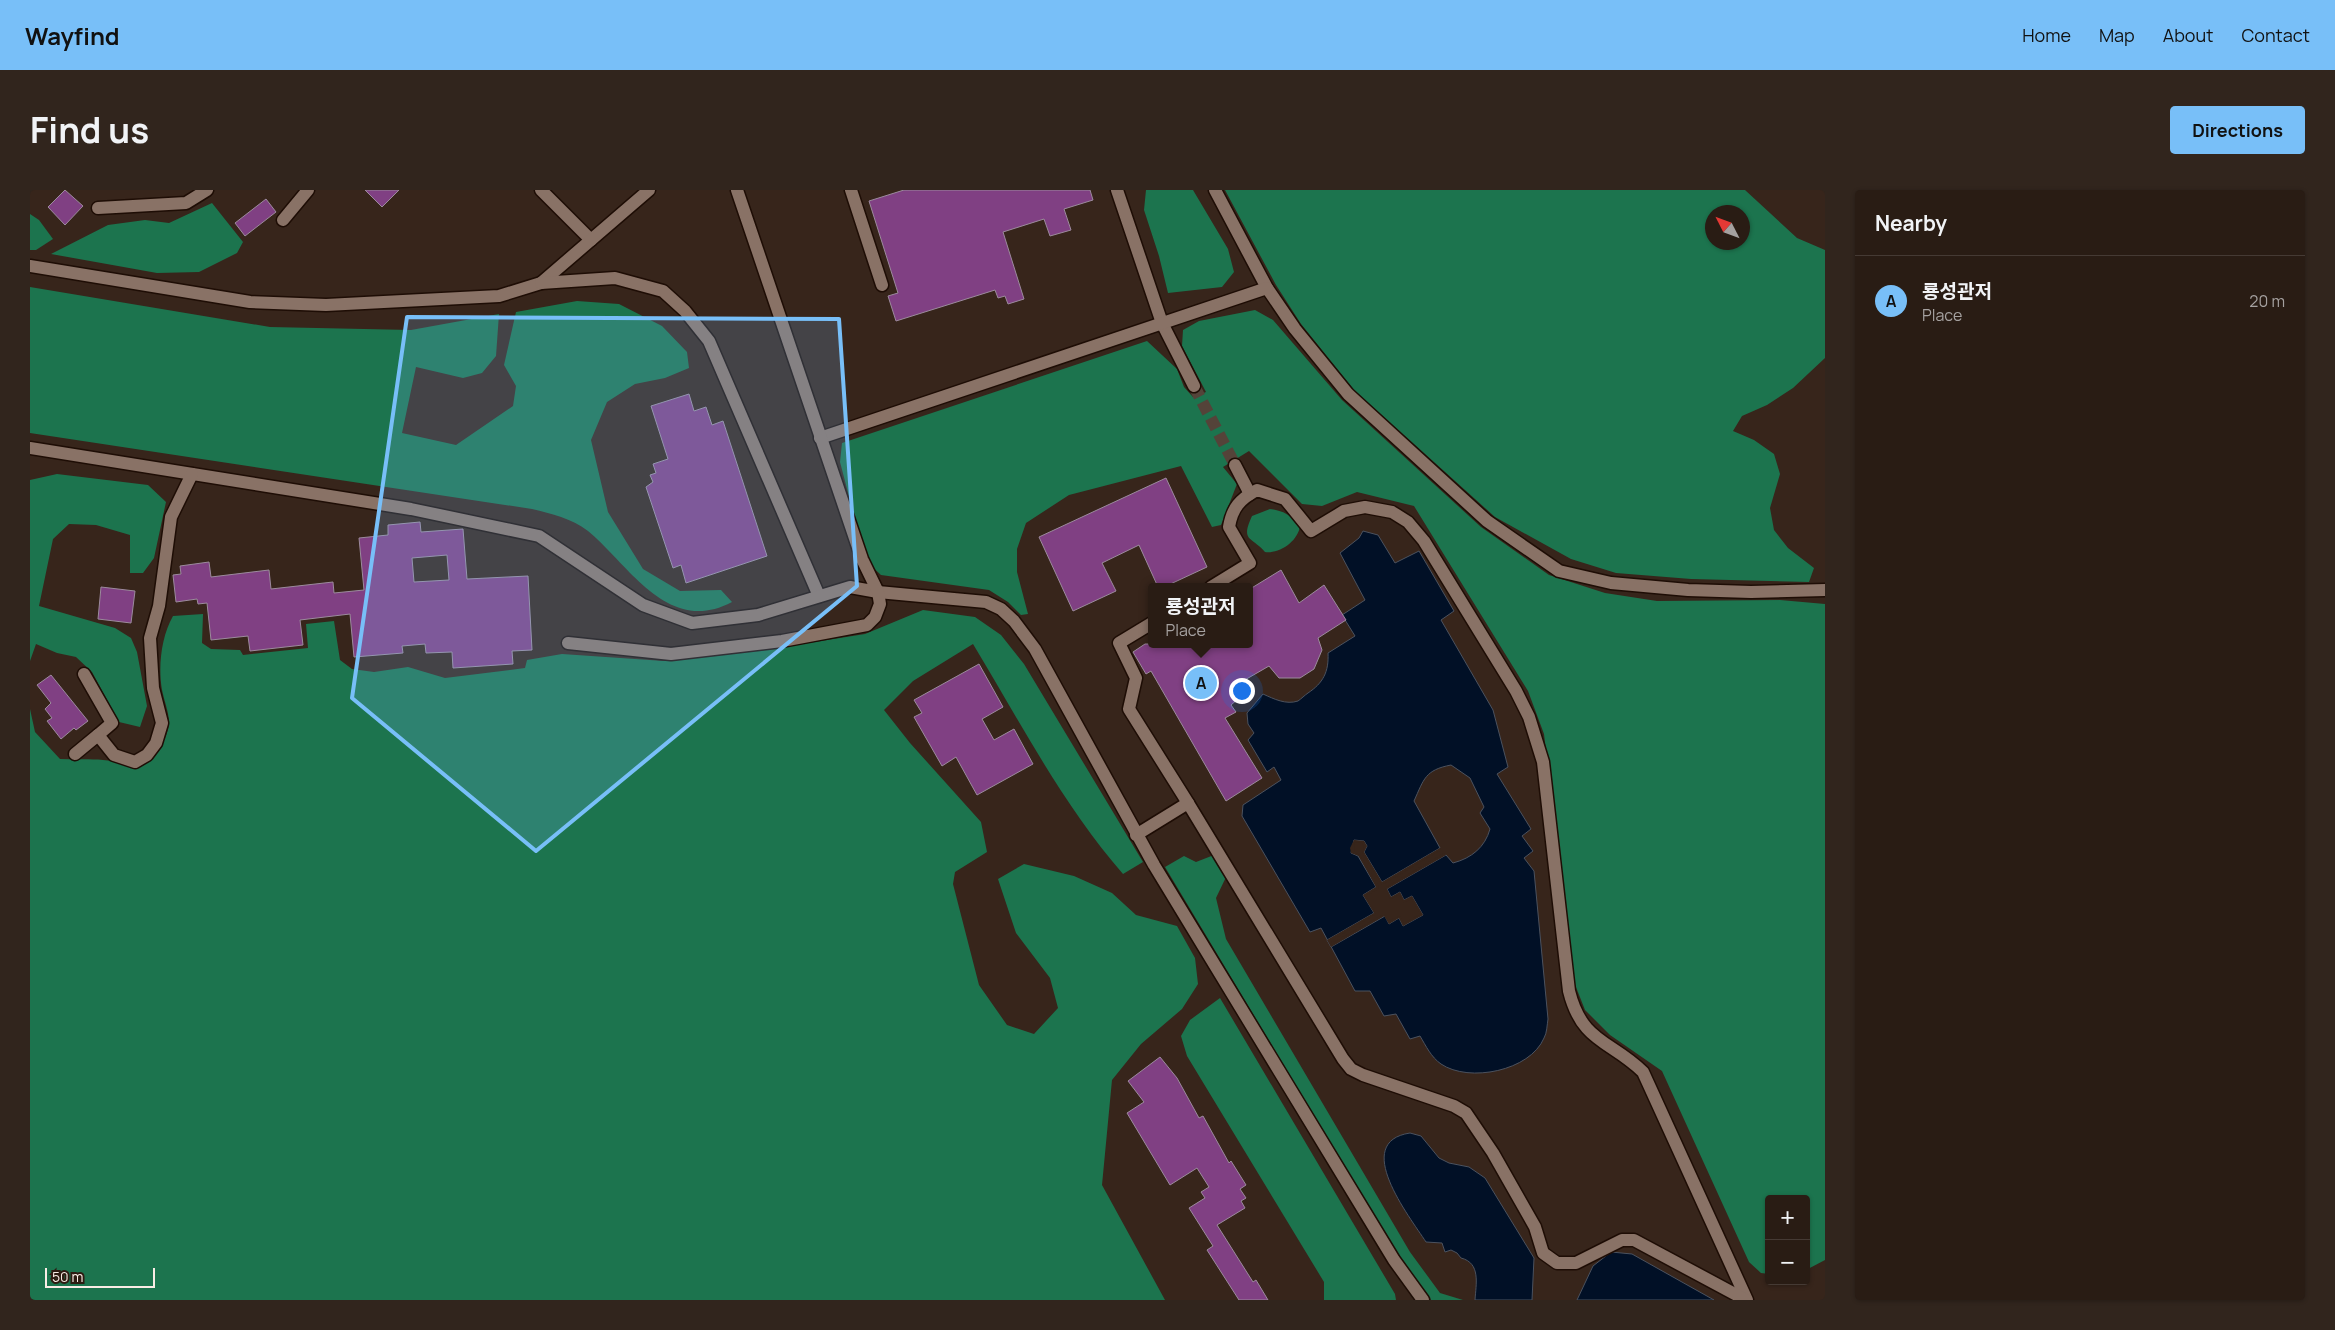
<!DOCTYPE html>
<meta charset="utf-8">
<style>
:root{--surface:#291c14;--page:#31251d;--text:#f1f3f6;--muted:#a5a1a0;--line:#453a34;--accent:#78bff8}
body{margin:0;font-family:Manrope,"Noto Sans KR",sans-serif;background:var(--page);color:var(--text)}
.controls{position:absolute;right:15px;bottom:15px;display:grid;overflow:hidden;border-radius:5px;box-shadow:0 1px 4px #0004}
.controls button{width:45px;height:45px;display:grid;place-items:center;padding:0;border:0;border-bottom:1px solid var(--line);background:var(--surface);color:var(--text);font:25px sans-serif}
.compass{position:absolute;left:1675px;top:15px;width:45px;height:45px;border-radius:50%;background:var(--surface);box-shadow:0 1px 4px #0004;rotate:312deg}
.scale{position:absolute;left:15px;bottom:12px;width:110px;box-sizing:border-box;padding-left:5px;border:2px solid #f9ece5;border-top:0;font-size:14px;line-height:18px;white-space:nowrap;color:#f9ece5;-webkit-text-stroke:4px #2d1b11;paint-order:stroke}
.you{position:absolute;left:1211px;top:500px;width:18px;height:18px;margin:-12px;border:4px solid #fff;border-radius:50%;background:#1a73e8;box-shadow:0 0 0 8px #1a73e833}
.badge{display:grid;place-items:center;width:32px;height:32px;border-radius:50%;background:var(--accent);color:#111;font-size:16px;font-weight:700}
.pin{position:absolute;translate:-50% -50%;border:2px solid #fff;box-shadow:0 1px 5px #0006}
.popup{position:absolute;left:1118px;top:393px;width:105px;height:65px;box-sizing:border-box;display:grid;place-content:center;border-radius:5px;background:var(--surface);filter:drop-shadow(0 1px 4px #0005);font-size:16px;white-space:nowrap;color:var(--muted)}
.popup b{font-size:19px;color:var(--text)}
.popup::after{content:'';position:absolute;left:50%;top:100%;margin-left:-10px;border:10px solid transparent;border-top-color:var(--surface)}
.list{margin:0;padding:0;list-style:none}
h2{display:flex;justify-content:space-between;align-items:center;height:65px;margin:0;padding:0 20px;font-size:21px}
h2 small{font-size:16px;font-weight:400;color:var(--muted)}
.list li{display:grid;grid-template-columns:32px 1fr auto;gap:15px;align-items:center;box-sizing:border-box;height:90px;padding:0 20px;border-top:1px solid var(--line)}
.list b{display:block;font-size:19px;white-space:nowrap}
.list p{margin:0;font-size:16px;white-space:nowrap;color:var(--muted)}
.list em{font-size:16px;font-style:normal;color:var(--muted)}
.map{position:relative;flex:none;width:1795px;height:1110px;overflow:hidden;border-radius:5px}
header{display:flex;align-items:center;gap:30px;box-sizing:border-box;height:70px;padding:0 25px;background:var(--accent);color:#111}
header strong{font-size:24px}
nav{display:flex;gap:28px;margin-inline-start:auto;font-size:18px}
.intro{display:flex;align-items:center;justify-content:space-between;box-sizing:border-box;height:120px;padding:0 30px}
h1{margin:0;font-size:35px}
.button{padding:12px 22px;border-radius:5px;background:var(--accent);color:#111;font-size:18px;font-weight:700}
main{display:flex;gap:30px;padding:0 30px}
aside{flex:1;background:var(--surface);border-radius:5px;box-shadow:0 1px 4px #0004}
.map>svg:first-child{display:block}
</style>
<header>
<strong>Wayfind</strong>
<nav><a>Home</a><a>Map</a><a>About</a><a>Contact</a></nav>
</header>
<div class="intro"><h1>Find us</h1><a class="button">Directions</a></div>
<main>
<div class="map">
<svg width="1795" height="1110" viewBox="0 0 1795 1110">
<rect width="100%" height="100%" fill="#37251b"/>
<!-- forest -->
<g fill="#1c744e" fill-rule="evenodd">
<polygon points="1116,0 1163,0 1198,59 1204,82 1192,97 1138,103 1129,66 1114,20"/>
<path d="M1195,0h520l52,48 28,12v108l-32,30 -26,17 -25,11 -9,15 21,9 20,14 6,20 -10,34 4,22 14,18 26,20 -5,14 -118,-3 -75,-6 -45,-14 -76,-42 -141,-127 -53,-66 -25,-39zM1682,22h30v30h-30z"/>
<polygon points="182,13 213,52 207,63 169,82 127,83 21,64 78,35 115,30 139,33"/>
<polygon points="0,24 9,30 23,49 6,60 0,60"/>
<path d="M0,97l240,40 141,3 88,-16 -3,42 -14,17 -19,5 -47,-11 -14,66 54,12 57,-39 3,-20 -12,-21 12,-53 61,-11 42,3 43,22 25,26 2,16 -24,10 -30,6 -28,18 -16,38 17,72 35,57 37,22 41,-1 11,12c-64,34 -102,-36 -144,-71 -17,-13 -36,-17 -56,-22l-502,-76z"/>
<polygon points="1225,120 1243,130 1312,210 1451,337 1519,385 1575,403 1627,411 1750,410 1795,414 1795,1070 1776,1080 1776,1009 1739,1009 1739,1084 1731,1083 1719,1072 1632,881 1580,845 1555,820 1544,792 1514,544 1498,501 1384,316 1327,302 1292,316 1272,314 1219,261 1193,277 1207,294 1191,335 1182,337 1151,276 1039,305 996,333 987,359 987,382 998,424 991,425 978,412 959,400 851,385 836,371 810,272 812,253 1117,151 1147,179 1154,197 1163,207 1176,202 1152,156 1153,140 1169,131"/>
<polygon points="27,284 118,295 136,312 124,368 113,383 100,383 100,345 66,335 39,334 23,349 9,416 85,438 101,448 107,462 117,516 110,537 89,532 62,482 46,467 27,463 6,454 0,471 0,290"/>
<path d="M1240,319c14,2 21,6 30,17 -2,15 -20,28 -35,26 -13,-16 -25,-10 -13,-36z"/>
<path d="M893,420l52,7 26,18 23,29 119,198 -20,12c-60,-69 -103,-152 -150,-230l-60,37 -29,29 26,33 71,79 6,30 -32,20 -2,12 26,101 28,40 27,9 24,-26 -8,-30 -34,-45 -18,-54 26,-15 50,12 38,17 24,22 41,11 18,32 3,26 -16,25 -41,35 -29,36 -10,105 63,115h-1135v-634v43l5,23 25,27c18,1 39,-1 57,3 9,2 17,7 26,3 13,-6 27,-31 26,-45 -1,-10 -5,-20 -7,-30 -4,-23 -1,-53 11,-74l30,-2 -1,29 9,6 29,1 3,5 65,-7 -2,-24 28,-3 6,39 12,9 22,3 34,-5 37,11 80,-10 2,-8 35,-6 102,7 119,-14 82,-13z"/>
<polygon points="1184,665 1197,685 1186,708 1196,749 1380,1062 1410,1103 1433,1110 1401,1110 1368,1066 1135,677 1154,666 1166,672"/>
<polygon points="1190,808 1365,1104 1366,1110 1294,1110 1294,1092 1157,866 1151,846 1160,830"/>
</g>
<!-- water -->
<g fill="#011026" stroke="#4b525f" fill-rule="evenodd">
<path d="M1333,341l15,4 17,28 24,-12 35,60 -13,9 52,90 15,57 -11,7 34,55 -9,7 11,15 -9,7 10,13 14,148c-1,6 -1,14 -4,19 -14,33 -75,45 -103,26 -10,-7 -15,-18 -21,-28l-10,3 -14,-25 -12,2 -14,-25h-15l-34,-63 -11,4 -68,-116 1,-11 38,-25 -7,-13 -7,5 -19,-32 6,-7 -6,-9 -1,-11 16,-19c11,5 23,11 35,7 3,-2 7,-6 10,-8 15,-10 21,-21 20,-40l27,-17 -13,-21 23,-15 -25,-47 19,-15zM1421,575l19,13 14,29 -4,6 10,16c-5,18 -18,29 -37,34l-7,-8 -59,34 4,8 9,-5 4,8 8,-4 11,19 -20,11 -4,-8 -10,6 -4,-8 -54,31 -4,-7 47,-27 -11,-18 13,-8 -18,-31 -7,-3 3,-13 10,1 3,5 -3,6 18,30 58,-34 -26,-47c10,-22 11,-31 37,-36z"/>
<path d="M1380,943l11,3 18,22 10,5 20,4 16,11 49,80 -2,42h-57c1,-16 6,-37 -14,-42l-4,-5 -6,-3 -6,2 -3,-9 -16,-1c-17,-26 -75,-100 -16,-109z"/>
<polygon points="1581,1062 1602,1064 1684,1110 1547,1110 1563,1076"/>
</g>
<!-- pier -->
<polygon fill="#37251b" points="1324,650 1334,651 1337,656 1334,662 1352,692 1410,658 1411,660 1352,695 1332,663 1334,657 1332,653 1325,652 1324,662 1330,665 1349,696 1348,699 1336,706 1346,724 1301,751 1302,753 1354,724 1360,730 1370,726 1374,733 1390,724 1381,709 1374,713 1369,705 1360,709 1355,698 1414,663 1416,665 1357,699 1361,707 1370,702 1374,710 1382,706 1393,725 1373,736 1369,728 1359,734 1354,726 1301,757 1297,750 1344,723 1333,705 1346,697 1329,666 1321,663 1320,658"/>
<!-- building -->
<g fill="#804083" stroke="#9c8b9d" fill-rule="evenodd">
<polygon points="35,0 53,16 35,35 18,17"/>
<polygon points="335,0 369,0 352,17"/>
<polygon points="874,0 1060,0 1063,10 1034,19 1041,40 1020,46 1014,29 973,42 994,109 978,114 975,106 968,108 965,100 866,131 858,106 868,103 839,11"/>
<polygon points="236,9 246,22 215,46 205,33"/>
<polygon points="659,204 664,221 676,217 682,235 693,231 737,366 656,393 651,375 643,378 616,297 623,292 620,285 626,283 623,274 638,269 621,216"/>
<polygon points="1136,288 1177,377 1134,397 1128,397 1109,355 1072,373 1086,401 1043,421 1009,347"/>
<path d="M390,332l1,10 42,-3 4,50 61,-3 4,74 -20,1 1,13 -60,4 -1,-16 -26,1 -1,-9 -23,2 1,7 -49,4 -4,-43 -50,6 3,25 -53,6 -2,-15 -37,4 -4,-37 -9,1 -1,-5 -21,3 -3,-27 8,-1 -1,-8 29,-4 2,15 58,-7 2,19 62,-7 1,11 30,-3 -5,-52 29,-3v-10zM417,365l2,25 -35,2 -2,-24z"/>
<polygon points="1251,380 1269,413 1294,395 1316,430 1288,448 1292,460 1284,479 1270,488 1249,488 1239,476 1213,491 1216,496 1205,502 1209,508 1201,515 1206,522 1195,528 1232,588 1196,611 1121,481 1116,484 1103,462 1115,454 1220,454 1220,399"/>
<polygon points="71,397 105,401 101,433 68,429"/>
<polygon points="949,474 973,517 952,529 964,550 984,539 1003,574 947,605 926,567 912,576 884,527 892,523 884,510"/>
<polygon points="21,485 58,531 46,540 44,538 31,549 17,531 22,528 15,519 21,513 7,495"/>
<polygon points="1130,867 1147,888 1169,928 1173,926 1199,973 1201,971 1216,995 1210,999 1216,1008 1211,1011 1215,1018 1187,1035 1223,1092 1226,1090 1238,1110 1209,1110 1177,1060 1183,1056 1159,1018 1175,1008 1171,1002 1179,997 1167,978 1140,995 1097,923 1114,912 1098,891"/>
</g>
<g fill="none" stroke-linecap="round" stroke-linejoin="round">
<!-- minor-tunnel -->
<polyline stroke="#544339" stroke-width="12" stroke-dasharray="12 6" stroke-linecap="butt" points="1164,196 1205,275"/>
<!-- minor casing -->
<g stroke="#1e0d05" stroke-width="15">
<g id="minor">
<polyline points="511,0 561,50"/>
<polyline points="821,0 852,95"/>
<polyline points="1087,0 1132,133 1164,196"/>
<polyline points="1185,0 1237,98 1265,139 1318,204 1457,331 1529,381 1581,393 1658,400 1721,402 1795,400"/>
<polyline points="68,18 156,13 177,0"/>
<polyline points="253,30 278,0"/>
<polyline points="0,76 220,112 296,115 469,106 511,93 619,0"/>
<polyline points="511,93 585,88 633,101 655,121 679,151 789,406"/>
<polyline points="790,248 1237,98"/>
<polyline points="0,258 381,319 509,346 613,415 662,433 728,425 820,397 848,402 956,412 971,419 984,431 1005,459 1124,675 1364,1070 1393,1110"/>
<polyline points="1205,275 1220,304"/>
<path d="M1181,397l39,-24 -21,-36c3,-19 11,-28 28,-37l28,9 26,32 33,-20 21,-4 27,5 16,10 16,19 92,150 13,26 14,45 26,229c13,52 41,49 74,81l104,228"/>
<polyline points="538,453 641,464 752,451 837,435 845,427 850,414 848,402 832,369 707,0"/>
<polyline points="54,484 82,533 68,545 84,565 105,572 117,565 126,553 132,533 123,498 120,448 129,416 141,327 162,284"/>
<polyline points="45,564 68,545"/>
<polyline points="1158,613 1313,869 1321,879 1333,885 1424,916 1436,923 1463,963 1505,1037 1513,1063 1527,1073 1546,1073 1592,1050 1604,1050 1716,1110"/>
<polyline points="1106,645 1158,613 1099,519 1106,488 1089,453 1122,433"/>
</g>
</g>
<!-- minor -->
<use href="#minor" stroke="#897266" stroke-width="12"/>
</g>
<!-- marked area -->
<path fill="#78bff8" fill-opacity="0.2" stroke="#78bff8" stroke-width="4" stroke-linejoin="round" d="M377,127l432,2 18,267 -321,265 -184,-153z"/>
</svg>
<div class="controls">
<button>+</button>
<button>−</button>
</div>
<svg class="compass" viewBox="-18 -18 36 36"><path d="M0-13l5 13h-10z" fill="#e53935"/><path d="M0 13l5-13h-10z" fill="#a5a1a0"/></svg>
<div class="scale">50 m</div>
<div class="you"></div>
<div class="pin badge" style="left:1171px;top:493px">A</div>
<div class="popup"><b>룡성관저</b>Place</div>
</div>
<aside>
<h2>Nearby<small></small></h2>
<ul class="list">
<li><span class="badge">A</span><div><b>룡성관저</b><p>Place</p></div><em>20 m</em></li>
</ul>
</aside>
</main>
